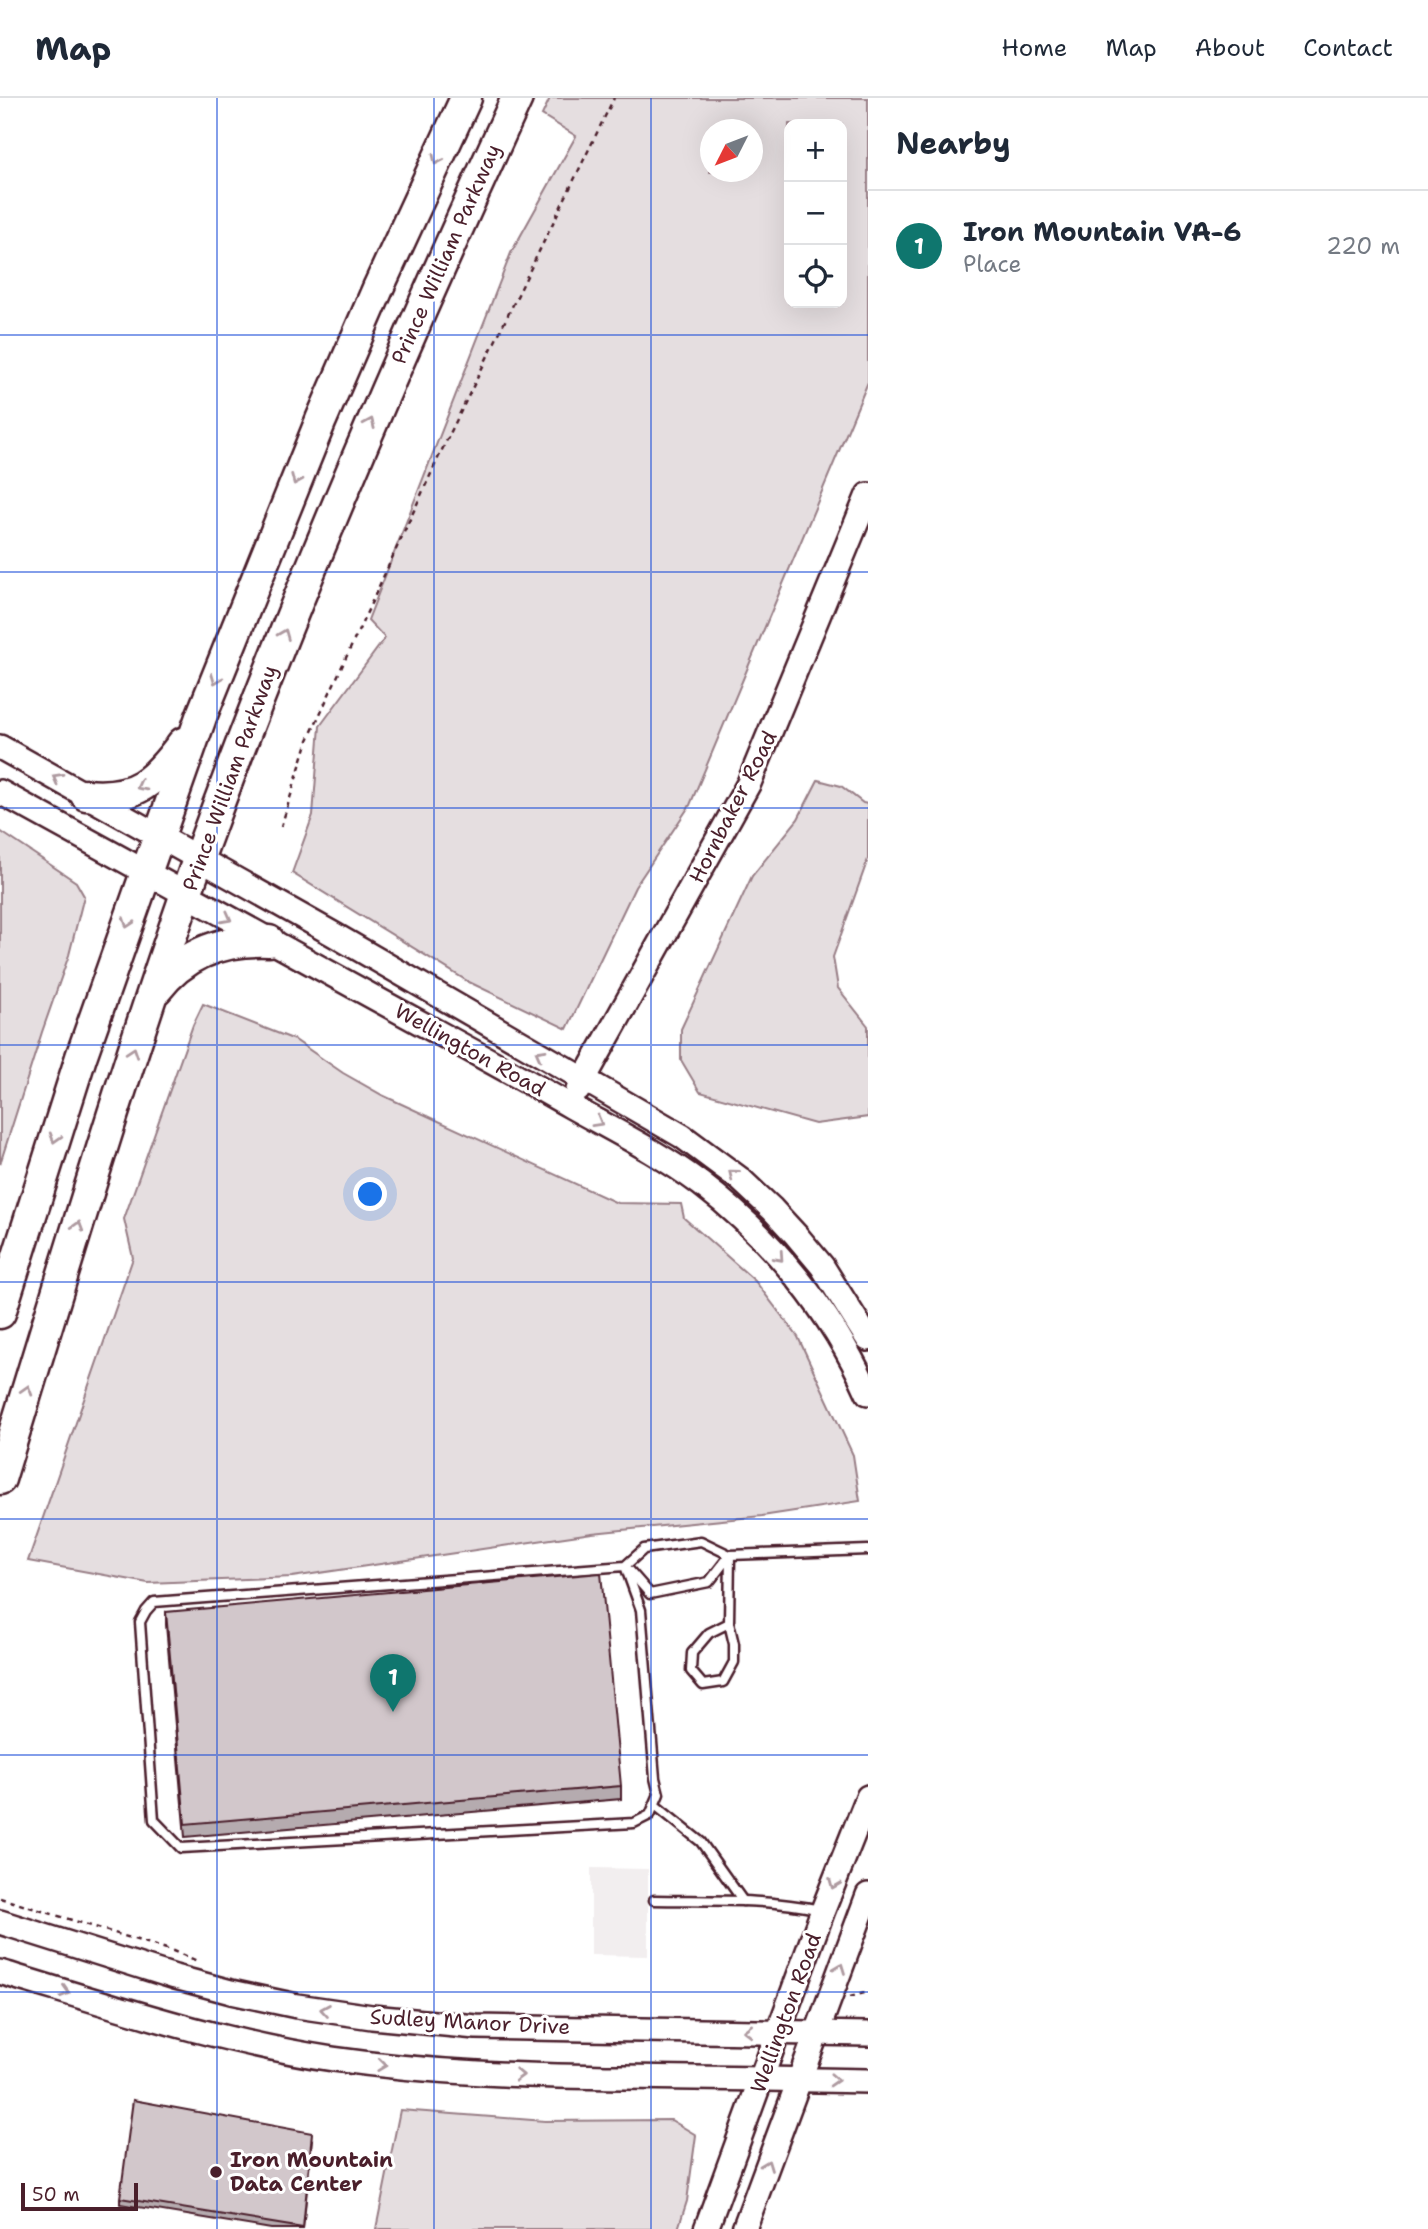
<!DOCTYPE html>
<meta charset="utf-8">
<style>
:root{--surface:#fff;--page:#f2f2f3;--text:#1f2937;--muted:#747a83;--line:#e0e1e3;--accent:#0f766e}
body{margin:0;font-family:"Shantell Sans",sans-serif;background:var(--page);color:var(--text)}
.controls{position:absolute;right:21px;top:21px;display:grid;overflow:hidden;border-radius:14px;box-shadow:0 7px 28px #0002}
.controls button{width:63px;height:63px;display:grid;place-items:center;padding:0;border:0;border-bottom:2px solid var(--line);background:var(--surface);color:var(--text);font:35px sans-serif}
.compass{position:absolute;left:700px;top:21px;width:63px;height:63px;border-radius:50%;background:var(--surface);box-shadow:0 7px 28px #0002;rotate:228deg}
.scale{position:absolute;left:21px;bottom:18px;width:117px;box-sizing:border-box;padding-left:7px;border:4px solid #4a1f2b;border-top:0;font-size:19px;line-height:24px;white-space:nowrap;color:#4a1f2b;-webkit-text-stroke:5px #fff;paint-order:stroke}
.you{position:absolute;left:371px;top:1097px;width:24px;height:24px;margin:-18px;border:5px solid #fff;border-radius:50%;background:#1a73e8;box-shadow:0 0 0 10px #1a73e833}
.badge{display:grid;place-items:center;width:46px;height:46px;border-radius:50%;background:var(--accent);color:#fff;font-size:23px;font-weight:700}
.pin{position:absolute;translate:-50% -58px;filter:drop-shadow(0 2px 4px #0008)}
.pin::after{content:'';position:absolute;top:37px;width:24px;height:21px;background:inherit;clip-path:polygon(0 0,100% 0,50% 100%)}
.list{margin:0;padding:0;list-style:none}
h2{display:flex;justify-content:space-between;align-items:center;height:91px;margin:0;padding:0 28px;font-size:30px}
h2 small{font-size:23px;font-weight:400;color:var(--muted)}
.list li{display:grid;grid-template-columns:46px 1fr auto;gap:21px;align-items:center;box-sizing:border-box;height:112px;padding:0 28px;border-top:2px solid var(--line)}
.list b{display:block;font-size:26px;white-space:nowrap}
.list p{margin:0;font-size:23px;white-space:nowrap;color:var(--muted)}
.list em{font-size:23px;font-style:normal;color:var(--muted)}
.icon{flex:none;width:38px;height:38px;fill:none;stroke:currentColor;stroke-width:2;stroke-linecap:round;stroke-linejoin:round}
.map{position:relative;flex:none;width:868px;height:2131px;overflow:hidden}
header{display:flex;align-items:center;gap:42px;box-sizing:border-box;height:98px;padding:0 35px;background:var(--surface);border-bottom:2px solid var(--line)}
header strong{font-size:33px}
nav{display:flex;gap:38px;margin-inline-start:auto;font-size:24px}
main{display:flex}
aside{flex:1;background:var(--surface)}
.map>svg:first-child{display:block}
</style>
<header>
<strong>Map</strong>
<nav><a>Home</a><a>Map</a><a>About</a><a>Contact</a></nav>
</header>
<main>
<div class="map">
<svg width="868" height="2131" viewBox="0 0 868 2131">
<rect width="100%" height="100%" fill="#fff"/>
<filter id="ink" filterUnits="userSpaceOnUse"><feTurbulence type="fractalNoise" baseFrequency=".0143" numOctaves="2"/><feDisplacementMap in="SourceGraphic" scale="14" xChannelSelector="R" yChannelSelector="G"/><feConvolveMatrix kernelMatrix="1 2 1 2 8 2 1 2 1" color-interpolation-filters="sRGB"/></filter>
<g filter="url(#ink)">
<!-- built -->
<polygon fill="#f2eeef" points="591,1770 648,1771 648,1858 591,1857"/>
<!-- green -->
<g fill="#e5dee0" stroke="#987e86" stroke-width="2" fill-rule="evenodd">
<path d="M550,0h318v284l-178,423 -55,82 -68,142 -98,-47 -177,-109 21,-58 7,-89 65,-88 -17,-18 143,-367 65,-117 -34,-21zM789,26h53v179h-53zM710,32h42v42h-42z"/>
<polygon points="818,682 841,688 863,705 868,706 868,761 833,859 838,890 868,928 868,1019 815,1026 700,994 681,962 681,931 752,778 798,721"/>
<polygon points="0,733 76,784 84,798 69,857 42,934 0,1066"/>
<polygon points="203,906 295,942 343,975 382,997 617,1105 681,1106 684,1120 755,1183 798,1239 853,1357 860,1403 762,1418 592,1435 292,1479 148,1485 28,1463 133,1160 124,1121 193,927"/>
<polygon points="400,2012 545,2023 671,2022 696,2037 687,2103 678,2131 376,2131"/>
</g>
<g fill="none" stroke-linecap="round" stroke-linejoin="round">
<!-- lane casing -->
<g stroke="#4a1f2b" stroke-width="13">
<g id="lane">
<polyline points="625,1468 641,1512 655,1680 659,1696 650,1717 634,1725 181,1750 154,1722 140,1524 146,1513 154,1504 625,1468 644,1451 701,1443 730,1457 868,1452"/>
<polyline points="629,1472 650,1496 709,1484 730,1457"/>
<polyline points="729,1525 709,1535 692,1555 691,1573 703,1587 723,1584 734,1564 734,1546 729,1525 730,1457"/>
<polyline points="655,1707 701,1744 743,1803"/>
<path d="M654,1802c57,1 111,-2 167,10"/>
</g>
</g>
<!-- secondary casing -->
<g stroke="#4a1f2b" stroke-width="28">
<g id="secondary">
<polyline points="0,649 333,836 682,1038 740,1081 772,1111 796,1137 822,1168 868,1241"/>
<path d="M0,694c121,67 242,134 364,200 69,38 139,75 208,115 43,24 89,47 129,77 71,54 131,128 167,209"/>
<polyline points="578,992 749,685 868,397"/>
<polyline points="0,1824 175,1879 231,1894 297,1908 372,1919 476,1929 868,1936"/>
<path d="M0,1874c110,33 219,70 333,87 97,14 194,17 291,18 81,1 163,2 244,4"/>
<polyline points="706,2131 823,1812 868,1699"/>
<polyline points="744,2131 868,1797"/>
</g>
</g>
<!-- highway casing -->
<g stroke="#4a1f2b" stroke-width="35">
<g id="highway">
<path d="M86,697c50,5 69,-14 97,-52"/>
<path d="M157,891c28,-36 67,-50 112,-48"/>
<polyline points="0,1215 81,959 201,619 321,322 379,188 466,0"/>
<path d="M0,1381c64,-208 126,-417 199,-622 94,-258 203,-510 318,-759"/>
</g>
</g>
<!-- path -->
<g stroke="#4a1f2b" stroke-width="2.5" stroke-dasharray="5 5" stroke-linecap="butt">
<polyline points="281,729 308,642 441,354 614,0"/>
<polyline points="0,1800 173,1853 200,1864"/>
<polyline points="850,1899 868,1894"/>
</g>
<!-- lane -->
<use href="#lane" stroke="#fff" stroke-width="8"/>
<!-- secondary -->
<use href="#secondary" stroke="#fff" stroke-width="23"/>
<!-- highway -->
<use href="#highway" stroke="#fff" stroke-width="30"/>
</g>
<!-- wall -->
<g fill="#b5abaf" stroke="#4a1f2b" stroke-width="2">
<polygon points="166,1514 621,1688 621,1701 185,1739 166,1527"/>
<polygon points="312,2042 303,2131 271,2131 120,2106 120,2100"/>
</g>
<!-- building -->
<g fill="#d2c7cb" stroke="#4a1f2b" stroke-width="2">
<polygon points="601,1475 621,1688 185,1726 166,1514"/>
<polygon points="133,2002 312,2035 303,2130 120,2100"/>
</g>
<!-- one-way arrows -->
<defs><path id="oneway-chevron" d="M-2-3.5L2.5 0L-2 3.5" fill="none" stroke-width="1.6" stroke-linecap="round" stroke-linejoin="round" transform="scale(1.75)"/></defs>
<g stroke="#ae9aa0">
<use href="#oneway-chevron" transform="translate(437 62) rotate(115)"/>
<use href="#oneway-chevron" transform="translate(370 325) rotate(-66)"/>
<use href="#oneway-chevron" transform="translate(296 382) rotate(113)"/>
<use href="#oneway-chevron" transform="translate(284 536) rotate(-68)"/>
<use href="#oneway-chevron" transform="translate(216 581) rotate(111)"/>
<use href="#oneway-chevron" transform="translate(57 680) rotate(-151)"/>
<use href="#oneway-chevron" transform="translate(141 688) rotate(152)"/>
<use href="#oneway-chevron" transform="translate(227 820) rotate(28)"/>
<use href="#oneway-chevron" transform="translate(128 825) rotate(109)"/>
<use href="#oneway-chevron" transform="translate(133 954) rotate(-71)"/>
<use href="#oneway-chevron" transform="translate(540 956) rotate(-151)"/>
<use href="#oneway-chevron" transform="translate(598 1024) rotate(30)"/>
<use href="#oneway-chevron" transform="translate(55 1040) rotate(107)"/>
<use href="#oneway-chevron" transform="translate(733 1076) rotate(-141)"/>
<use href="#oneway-chevron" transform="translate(78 1128) rotate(-73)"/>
<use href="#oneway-chevron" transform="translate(779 1159) rotate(48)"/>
<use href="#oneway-chevron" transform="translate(27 1292) rotate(-73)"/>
<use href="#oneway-chevron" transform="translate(834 1786) rotate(112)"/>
<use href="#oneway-chevron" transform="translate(840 1870) rotate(-69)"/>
<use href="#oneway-chevron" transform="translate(65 1894) rotate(17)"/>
<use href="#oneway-chevron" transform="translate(325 1912) rotate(-171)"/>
<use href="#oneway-chevron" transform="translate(748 1933) rotate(-179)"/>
<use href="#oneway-chevron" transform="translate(382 1967) rotate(7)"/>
<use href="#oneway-chevron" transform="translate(519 1977) rotate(2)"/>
<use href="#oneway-chevron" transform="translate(834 1982) rotate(3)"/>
<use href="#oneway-chevron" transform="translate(767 2067) rotate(-69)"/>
</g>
</g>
<!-- grid -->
<path fill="none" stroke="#1d4ed8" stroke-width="2" stroke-opacity="0.55" d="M217,0v2131M434,0v2131M651,0v2131M0,237h868M0,474h868M0,710h868M0,947h868M0,1184h868M0,1421h868M0,1657h868M0,1894h868"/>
<!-- markers -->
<circle fill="#4a1f2b" stroke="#fff" stroke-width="2.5" cx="216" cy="2074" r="7"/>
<g text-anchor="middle" stroke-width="6" stroke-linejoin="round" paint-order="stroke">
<!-- street labels -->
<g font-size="21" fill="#4a1f2b" stroke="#fff">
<text transform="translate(446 156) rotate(-66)" y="7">Prince William Parkway</text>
<text transform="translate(230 680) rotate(-70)" y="7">Prince William Parkway</text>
<text transform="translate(733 709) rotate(-63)" y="7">Hornbaker Road</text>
<text transform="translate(470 952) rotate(29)" y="7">Wellington Road</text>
<text transform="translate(786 1915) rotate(-70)" y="7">Wellington Road</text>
<text transform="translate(470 1924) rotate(3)" y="7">Sudley Manor Drive</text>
</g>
<!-- poi labels -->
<g font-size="21" font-weight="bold" fill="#4a1f2b" stroke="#fff" text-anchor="start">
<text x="230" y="2069">Iron Mountain<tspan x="230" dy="24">Data Center</tspan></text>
</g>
</g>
</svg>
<div class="controls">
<button>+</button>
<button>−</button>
<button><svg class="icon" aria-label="locate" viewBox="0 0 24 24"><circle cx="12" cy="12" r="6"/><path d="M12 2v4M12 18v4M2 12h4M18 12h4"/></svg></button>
</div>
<svg class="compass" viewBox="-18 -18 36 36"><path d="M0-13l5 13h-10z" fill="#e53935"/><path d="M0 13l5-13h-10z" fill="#747a83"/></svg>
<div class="scale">50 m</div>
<div class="you"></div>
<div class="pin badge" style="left:393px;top:1614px">1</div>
</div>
<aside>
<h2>Nearby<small></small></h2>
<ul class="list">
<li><span class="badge">1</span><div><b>Iron Mountain VA-6</b><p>Place</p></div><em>220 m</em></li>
</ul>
</aside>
</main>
